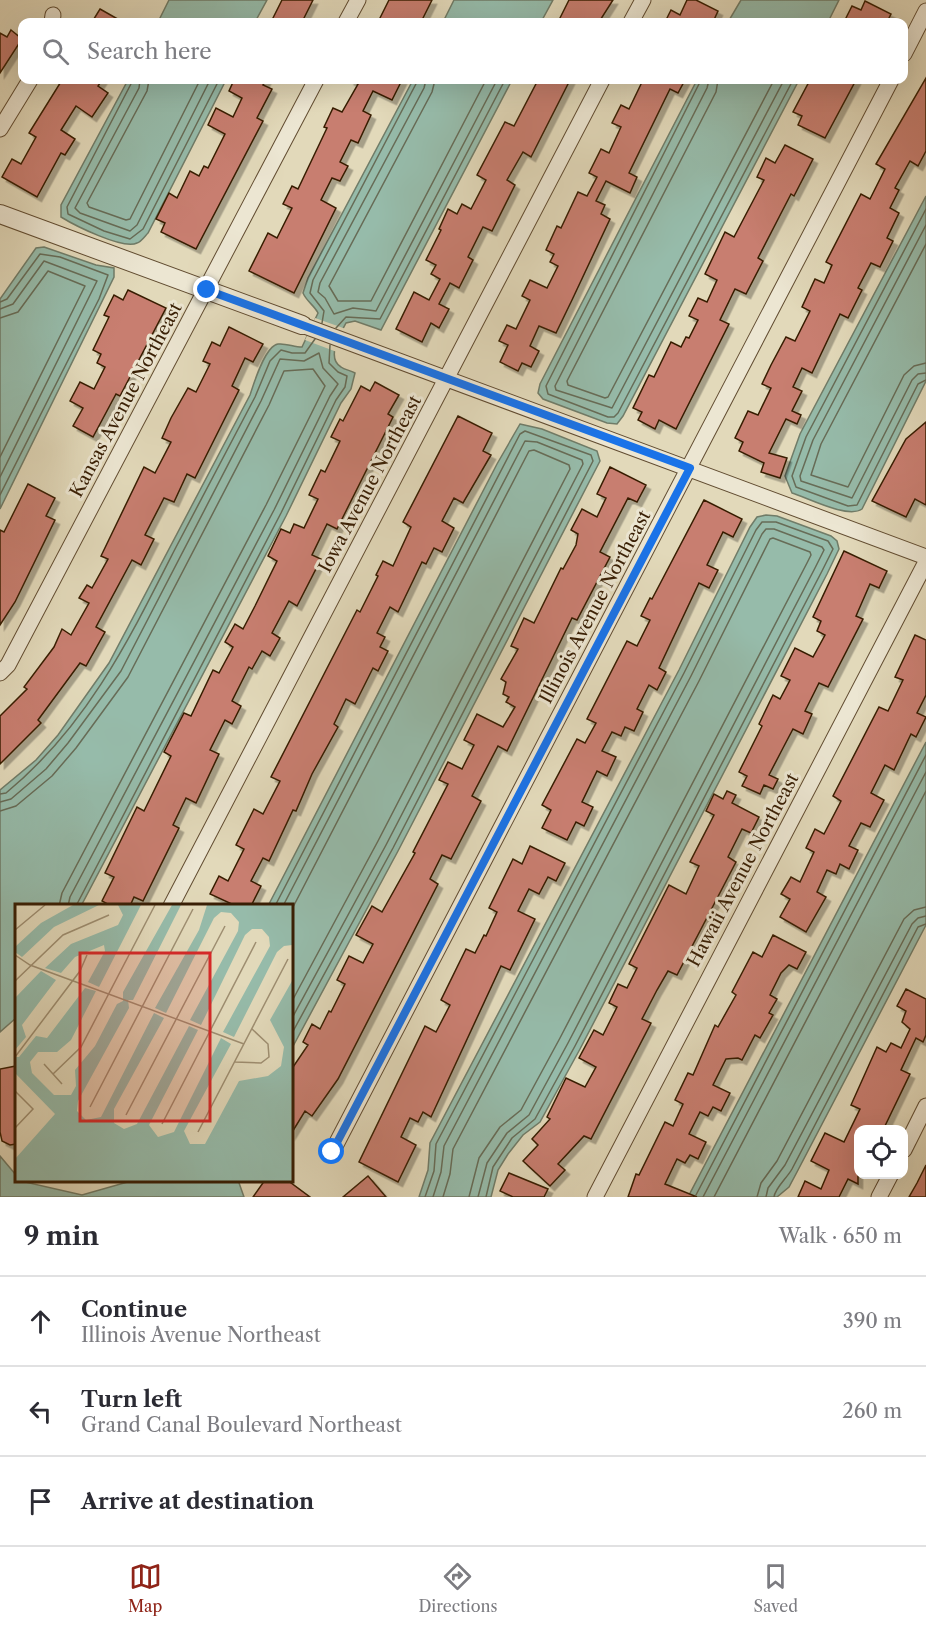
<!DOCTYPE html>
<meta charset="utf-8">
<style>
:root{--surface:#fff;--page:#f2f2f3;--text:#2b2b33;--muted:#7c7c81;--line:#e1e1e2;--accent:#8f2418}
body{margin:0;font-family:"Libre Caslon Text",serif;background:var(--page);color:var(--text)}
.controls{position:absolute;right:18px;bottom:18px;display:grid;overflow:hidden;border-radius:12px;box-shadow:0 6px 24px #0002}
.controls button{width:54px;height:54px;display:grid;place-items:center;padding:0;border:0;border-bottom:2px solid var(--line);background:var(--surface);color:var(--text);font:30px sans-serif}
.stop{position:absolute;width:18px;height:18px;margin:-14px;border:4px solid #1a73e8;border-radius:50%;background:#fff}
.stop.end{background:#1a73e8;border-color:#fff;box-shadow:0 2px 6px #0008}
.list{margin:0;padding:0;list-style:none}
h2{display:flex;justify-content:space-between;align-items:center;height:78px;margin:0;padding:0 24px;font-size:26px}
h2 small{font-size:20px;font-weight:400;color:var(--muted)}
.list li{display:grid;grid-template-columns:39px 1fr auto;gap:18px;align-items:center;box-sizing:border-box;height:90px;padding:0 24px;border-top:2px solid var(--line)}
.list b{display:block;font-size:22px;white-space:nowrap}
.list p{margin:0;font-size:20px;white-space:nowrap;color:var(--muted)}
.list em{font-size:20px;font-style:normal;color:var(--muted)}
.icon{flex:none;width:33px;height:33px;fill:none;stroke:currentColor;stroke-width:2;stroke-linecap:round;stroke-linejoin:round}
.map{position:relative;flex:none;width:926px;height:1197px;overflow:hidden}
.search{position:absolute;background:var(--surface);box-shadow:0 6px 24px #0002;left:18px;right:18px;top:18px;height:66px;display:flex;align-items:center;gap:15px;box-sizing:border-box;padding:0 21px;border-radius:12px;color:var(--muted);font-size:22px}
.sheet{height:348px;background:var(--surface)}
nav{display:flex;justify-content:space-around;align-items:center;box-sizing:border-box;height:84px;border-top:2px solid var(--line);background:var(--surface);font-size:16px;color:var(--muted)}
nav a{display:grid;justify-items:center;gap:3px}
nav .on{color:var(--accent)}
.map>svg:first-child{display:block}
</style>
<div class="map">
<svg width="926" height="1197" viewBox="0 0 926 1197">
<defs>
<filter id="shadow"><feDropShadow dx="4.5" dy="4.5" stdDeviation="0" flood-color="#0004"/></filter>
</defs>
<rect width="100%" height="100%" fill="#e2d9ba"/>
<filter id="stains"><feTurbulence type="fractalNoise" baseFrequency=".00333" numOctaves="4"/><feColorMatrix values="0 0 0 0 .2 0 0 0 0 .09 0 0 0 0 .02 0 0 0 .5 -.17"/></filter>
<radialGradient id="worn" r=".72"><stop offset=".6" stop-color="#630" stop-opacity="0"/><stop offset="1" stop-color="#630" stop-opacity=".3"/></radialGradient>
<!-- water -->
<g fill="#96bbaa" stroke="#707c68" stroke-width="1.5">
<polygon points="169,0 267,0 255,22 158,22"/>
<polygon points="454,0 553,0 541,22 443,22"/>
<polygon points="741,0 839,0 828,22 728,22"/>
<path d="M128,80h98l-78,153c-3,3 -7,9 -11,10 -14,7 -63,-18 -76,-26v-12z"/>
<path d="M413,80h99l-131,250 -26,-9 -9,2c-6,11 -20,35 -5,44 4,3 9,3 14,6l-4,16 -10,14 -55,113 -205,390h-65v112l-16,14v-242l36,-30 22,-25 51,-72 141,-268c4,-12 15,-49 28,-51 8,-1 16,3 24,3l16,-34c-4,-8 -11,-11 -15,-20l5,-15z"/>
<polygon points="697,80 799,80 623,416 617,424 607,423 543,399 538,393 540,384"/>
<path d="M926,196v185l-64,128c-14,10 -54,-11 -70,-16l-7,-17 15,-42z"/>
<polygon points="44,247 96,265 114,268 114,277 0,509 0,299 36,248"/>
<polygon points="520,424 542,429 597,451 600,461 398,851 291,1050 291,906 268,906 497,464"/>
<polygon points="766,515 777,516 831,536 837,541 839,549 827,574 580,1049 540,1122 523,1135 508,1154 498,1170 491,1197 419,1197 428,1170 430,1143 679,670 750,527 757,517"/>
<polygon points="926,742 926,925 797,1172 789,1187 777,1197 688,1197"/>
<polygon points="0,1156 16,1175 16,1180 82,1195 131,1181 238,1180 244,1197 0,1197"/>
</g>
<!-- pier -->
<polygon fill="#e2d9ba" points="315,318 346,329 337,352 305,340"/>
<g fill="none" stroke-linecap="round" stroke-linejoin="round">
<!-- shore -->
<g stroke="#676c57" stroke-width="1.5">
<polyline points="133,80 67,207 68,214 104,231 130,239 143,229 219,80"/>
<polyline points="140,80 139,88 75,208 80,213 130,231 137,225 210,80"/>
<polyline points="149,80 147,91 87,203 89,207 126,220 130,219 200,80"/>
<polyline points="426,80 424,88 320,283 318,292 325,298 334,314 353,308 376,311 497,80"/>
<polyline points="435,80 432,92 329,286 338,301 371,301 486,80"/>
<polyline points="701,80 546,386 548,394 608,417 614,417 618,413 793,80"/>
<polyline points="709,80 707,88 555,386 556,390 612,408 784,80"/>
<polyline points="718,80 716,92 567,381 568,385 605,398 608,397 774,80"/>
<polyline points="926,209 806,437 792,476 796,487 848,506 857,505 918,384 926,380"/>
<polyline points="926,225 813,440 800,476 801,481 852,498 912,380 918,374 926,373"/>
<polyline points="926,244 821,444 811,475 848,487 904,375 914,366 926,363"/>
<polyline points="0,302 7,299 40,254 60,257 108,275 99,299 0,495"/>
<polyline points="0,309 13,304 44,261 97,281 0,477"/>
<polyline points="0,318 18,312 48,271 85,286 0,457"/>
<polyline points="322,323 324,311 310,293 313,280 418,80"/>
<polyline points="336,328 346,317 380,319 505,80"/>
<path d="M0,794l6,-1c80,-66 122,-151 168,-242 27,-51 54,-102 81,-154l15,-36 11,-11 11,3h13l10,-14"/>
<polyline points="0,802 11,799 46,769 68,743 121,671 261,401 280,359 304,361 319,353 323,368 338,384 330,396 274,510 70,897 68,906"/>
<polyline points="0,811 16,806 52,776 76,748 128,677 269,405 284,371 313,369 325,386 266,505 62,893 59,906"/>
<polyline points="76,906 281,513 336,400 345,387 347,376 338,372 329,363 330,345"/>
<polyline points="275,906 520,434 525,431 591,455 593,461 393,848 291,1035"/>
<polyline points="283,906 525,441 537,442 582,460 583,464 386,845 291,1020"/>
<polyline points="291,911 529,451 534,450 569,465 570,469 378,841 291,1003"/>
<polyline points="696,1195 926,755"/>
<polyline points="425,1197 434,1171 436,1144 684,673 756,530 762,522 776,522 828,541 833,549 822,571 575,1046 535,1119 512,1138 493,1167 486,1197"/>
<polyline points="433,1197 441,1172 444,1146 691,676 762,534 766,529 774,529 822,547 824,550 815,568 568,1043 529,1115 507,1133 487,1163 478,1197"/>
<polyline points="443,1197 450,1174 453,1149 699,681 770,539 773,538 810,552 811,555 807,563 560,1038 521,1110 500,1127 479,1158 469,1197"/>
<polyline points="703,1197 926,772"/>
<polyline points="714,1197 926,791"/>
<polyline points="757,1197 761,1183 777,1161 904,919 914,910 926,907"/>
<polyline points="766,1197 768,1188 785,1165 912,924 918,918 926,916"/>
<path d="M774,1197c1,-9 13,-19 18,-28l126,-242 8,-3"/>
</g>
</g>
<!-- building -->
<g fill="#c87e70" stroke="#381e04" stroke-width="1.5" filter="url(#shadow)">
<polygon points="282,0 313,0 302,22 271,22"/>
<polygon points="389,0 432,0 421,22 378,22"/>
<polygon points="569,0 613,0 599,22 558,22"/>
<polygon points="687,0 696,0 718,11 713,22 665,22 671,10 680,15"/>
<polygon points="865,1 891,14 887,22 844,22 852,6 861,10"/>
<polygon points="100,9 123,22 92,22"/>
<polygon points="11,30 22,39 0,73 0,33 7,37"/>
<polygon points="926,78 926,151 918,166 910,161 895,188 899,190 890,208 899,213 887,238 893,241 880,267 871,263 858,288 862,290 848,318 840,314 812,373 802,368 793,387 802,391 792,411 801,415 797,424 786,419 769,453 787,458 780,478 761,472 764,463 739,451 743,442 735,438 748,411 758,415 771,388 762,384 771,365 786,337 795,341 810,311 802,307 815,279 824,283 832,265 826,262 861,194 870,199 885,169 876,164"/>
<polygon points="62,80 102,80 98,86 108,93 92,117 76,106 61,130 75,139 65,155 61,153 37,197 2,177 12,159 21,164 36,137 29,133"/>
<polygon points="234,80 266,80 263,85 272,89 257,118 263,121 196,249 161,232 165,223 156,219 169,193 177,198 190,171 199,176 204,166 208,168 225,134 208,125 216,108 233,117 242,98 229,91"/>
<polygon points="349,80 402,80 392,100 373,91 363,111 371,115 358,143 351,140 340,162 348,166 340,181 332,178 321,200 336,208 294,293 249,271 268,233 277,238 292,208 283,204 292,186 298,189 327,128 324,127 333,108 342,112 358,84"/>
<polygon points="538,80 570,80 531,157 523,152 507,180 515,185 492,231 483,227 468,257 473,260 459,288 450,283 439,304 449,309 439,328 431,323 422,342 396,329 414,292 429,300 440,279 431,274 436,265 426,260 441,230 439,229 448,209 457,214 462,204 471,209 486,180 477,175 505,122 514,126"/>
<polygon points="643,80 685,80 678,93 670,89 629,173 637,177 630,193 606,181 596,201 605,205 601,214 610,219 572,300 556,333 539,326 530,346 539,351 531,367 522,363 518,371 500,362 508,345 499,341 507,325 516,329 530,300 522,296 530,280 547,288 558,266 550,262 554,254 546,250 557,226 561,228 578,192 587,196 597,177 589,173 601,149 609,153 621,127 612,123 621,105 629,109"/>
<polygon points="810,80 856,80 825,138 798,125 802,116 793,112"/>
<polygon points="785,145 813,159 794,196 791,194 758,258 763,261 746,294 735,289 720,320 729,324 676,429 659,420 655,429 638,420 642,412 633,408 649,375 654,377 671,342 681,347 686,337 689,338 698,320 689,316 698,298 707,302 717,280 705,274 725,232 734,237 764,180 757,177 766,158 775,163"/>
<polygon points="128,290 166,308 120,396 116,394 93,437 73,426 83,408 70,401 80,382 94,389 105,367 97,363 101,354 93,350 109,317 104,315 114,295 123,300"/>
<polygon points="229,327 263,344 253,362 245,358 232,386 239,390 195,478 187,474 174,502 164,498 145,535 154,539 141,565 132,560 96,627 105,632 86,666 80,663 38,720 41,723 0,764 0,716 27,689 24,687 54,647 62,629 71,635 89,603 79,598 87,585 92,588 108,559 101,556 144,467 155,473 171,442 162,438 171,418 188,388 196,392 210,364 203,361 212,342 220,346"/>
<polygon points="375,382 399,395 388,414 393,417 337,529 327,524 312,555 321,559 297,606 289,601 272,633 280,638 270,656 262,651 252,669 249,667 232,701 241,706 232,724 225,720 210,750 219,754 196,803 186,798 173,825 179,828 143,901 134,897 130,906 111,906 102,901 114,877 105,873 137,807 144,811 171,756 164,752 184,713 191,716 213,670 219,673 233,647 225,642 235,624 243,629 255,606 277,561 268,556 281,529 290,533 294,524 304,528 318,499 309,495 321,470 325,472 340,441 331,437 340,419 343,421 361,386 370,391"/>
<polygon points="458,416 492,433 483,451 491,455 463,503 454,498 442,521 454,528 442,552 434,548 426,564 422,562 398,612 390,607 377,633 385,637 380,647 388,651 378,671 373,668 355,704 346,699 334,724 338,727 312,774 296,811 293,810 269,861 263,858 251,881 261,886 251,906 236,906 210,894 219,876 228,881 244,849 236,845 254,809 263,814 280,781 271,777 357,610 360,612 378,576 376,575 383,561 393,566 411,527 403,522"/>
<polygon points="926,422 926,505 915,499 906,517 872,501 906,439"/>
<polygon points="610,467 646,485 637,502 628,498 600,552 610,557 577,620 572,618 507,751 498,746 472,796 481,801 451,859 442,855 430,879 438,884 338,1079 312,1116 305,1111 291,1134 291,1070 308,1045 303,1042 312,1024 320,1029 329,1011 331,1012 345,984 337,980 349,956 363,963 373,944 356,935 372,906 382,912 415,853 413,852 448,784 439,780 448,762 462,769 474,745 464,740 477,714 503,727 515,707 506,702 509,697 503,694 506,682 501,679 518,649 511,646 524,618 534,623 561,568 563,569 576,545 578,534 571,530 582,509 597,517 606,498 597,494"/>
<polygon points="28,484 55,498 46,516 55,520 15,602 0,625 0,530 4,532"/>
<polygon points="704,500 742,519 733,537 723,532 707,565 718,570 709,588 699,583 659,668 666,672 657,690 649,685 637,709 643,712 634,731 625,727 621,736 612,732 602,751 616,757 607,776 597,771 582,802 593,807 584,826 576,822 567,840 542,828 551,810 542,805 577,739 585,743 596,723 587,719 627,641 637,646 650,620 641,616 650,598 652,599"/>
<polygon points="844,551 887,571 879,588 870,584 856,616 863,619 828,687 819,683 805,711 812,714 803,734 793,729 783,748 769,775 778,779 773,789 764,785 760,794 742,786 747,776 739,772 762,726 759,724 773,695 780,699 790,680 781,676 795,648 813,657 825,635 817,631 821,621 813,617"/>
<polygon points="915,635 926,640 926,695 917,713 926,717 916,737 911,734 894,770 885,765 871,793 884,800 870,827 861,823 849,846 858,850 849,869 840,864 836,874 827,870 817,892 826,897 806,932 780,917 790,899 781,894 791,877 800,882 814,852 806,848 815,829 824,834 841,801 833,796 879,707 888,711 903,680 895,677"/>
<polygon points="727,791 736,795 732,803 759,817 751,833 742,829 728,857 736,862 677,975 668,971 657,990 642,1019 651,1023 591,1139 584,1136 558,1164 565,1170 550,1186 523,1161 538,1145 532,1139 550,1119 547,1117 566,1078 585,1087 596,1067 579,1058 594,1030 603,1035 617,1007 609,1003 618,984 627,988 637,968 629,964 669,885 686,894 699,866 690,862 714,815 706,811 714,794 723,799"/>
<polygon points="530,846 565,863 556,881 548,877 539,894 529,889 518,911 535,919 510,970 501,966 431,1117 423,1112 418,1122 410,1118 401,1137 416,1145 398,1182 359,1162 425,1026 436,1032 450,1005 441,1000 466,949 475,953 484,935 486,936 497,912 489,908 513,859 522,864"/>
<polygon points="773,935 806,952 797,969 789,965 781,973 770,995 777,999 769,1013 773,1015 760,1038 755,1035 742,1060 738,1058 726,1059 713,1085 730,1093 721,1111 713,1107 708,1116 700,1112 689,1134 706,1142 698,1159 690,1155 685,1163 677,1159 665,1184 697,1197 628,1197 636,1174 639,1175 665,1122 673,1126 683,1104 675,1100 688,1073 693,1075 715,1025 718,1027 736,995 732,992 753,952 762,957"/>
<polygon points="906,989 926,999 926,1035 923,1042 916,1038 901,1070 910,1074 883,1130 858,1130 858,1184 848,1179 839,1197 798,1197 805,1181 821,1189 829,1170 811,1161 825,1133 844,1142 860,1109 851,1105 877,1047 886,1052 891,1043 901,1048 910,1029 902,1022 906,1011 897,1006"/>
<polygon points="16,1066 16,1144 10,1145 2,1141 0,1132 0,1069"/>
<polygon points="926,1165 926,1197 909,1197 917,1183"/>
<polygon points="509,1173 548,1189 544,1197 513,1197 500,1191"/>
<polygon points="368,1176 386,1197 343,1197"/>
<polygon points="265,1180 287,1180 310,1197 253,1197"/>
</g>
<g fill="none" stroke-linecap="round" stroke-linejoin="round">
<!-- minor casing -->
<g stroke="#624d32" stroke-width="17">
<g id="minor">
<polyline points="52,22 53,15"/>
<polyline points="346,22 358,0"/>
<polyline points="631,22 643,0"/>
<polyline points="904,54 926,11"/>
<polyline points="0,129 30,80"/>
<polyline points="302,325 926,557"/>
<polyline points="0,673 8,665 316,80"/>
<polyline points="171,906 602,80"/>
<polyline points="904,1150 926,1106"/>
<polyline points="332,1152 891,80"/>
<polyline points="595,1197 926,562"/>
<polyline points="879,1197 891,1174"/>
</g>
</g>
<!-- tertiary casing -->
<g stroke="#624d32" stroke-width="20">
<polyline id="tertiary" points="0,214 302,325"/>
</g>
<!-- minor -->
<use href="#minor" stroke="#ece6d2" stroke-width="15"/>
<!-- tertiary -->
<use href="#tertiary" stroke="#ece6d2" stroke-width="18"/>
</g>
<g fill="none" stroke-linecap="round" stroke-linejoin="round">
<!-- route -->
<polyline stroke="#1a73e8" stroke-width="8" points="207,290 690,468 332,1152"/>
</g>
<g text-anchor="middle" stroke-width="6" stroke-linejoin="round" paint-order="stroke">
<!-- street labels -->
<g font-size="18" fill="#381e04" stroke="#ece6d2">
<text transform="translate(126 400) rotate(-62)" y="6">Kansas Avenue Northeast</text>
<text transform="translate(370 484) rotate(-62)" y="6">Iowa Avenue Northeast</text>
<text transform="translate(595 607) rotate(-62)" y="6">Illinois Avenue Northeast</text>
<text transform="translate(743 870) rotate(-62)" y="6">Hawaii Avenue Northeast</text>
</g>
</g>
<!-- overview -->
<g transform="translate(15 904)">
<rect width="278" height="278" fill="#e2d9ba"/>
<path d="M58,1h26l-45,22 -32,30 -7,-5 1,-6 25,-23zM103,1h23l-42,82 -11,-5 17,-31 -1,-6 -29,12 -14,16 -16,-5 26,-24 47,-19 5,-10zM157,1h9l-48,95h-5l1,8 -51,93 -1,10 9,9 15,-3 53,-104 10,5 -50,91v14l10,6 13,-5 52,-98 9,4 -49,95 9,12 16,-5 47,-94 10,6 -47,87 6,13h15l34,-63 29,-5 13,-10 3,-19 -14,-27 22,-39v200h-277v-22l40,-45 -40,-41v-16h4l17,-21 11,2 38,-50 11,3 -25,49 -14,12h-19l-8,10 2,11 22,22h17l5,-9 -1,-16 20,-24 22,-42 6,-3v-9zM192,1h85v40l-8,1 -7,6 -43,85 -11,-5 47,-86 -1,-9 -7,-8h-10l-7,6 -44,90 -11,-5 48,-89 1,-9 -8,-9 -10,-1 -7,6 -48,95 -11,-5 44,-78zM26,67l15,9 -34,45 4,12 -11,13v-52z" fill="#96bbaa"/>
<path fill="none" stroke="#9e8e71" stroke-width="1.5" d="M0,26l30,-25M0,51l15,10 214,79M0,77l48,-46 46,-20M0,153l65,-86 7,-16M220,158l26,1 8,-6 -1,-13 -16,-15M29,160l18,20M38,170l28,-27 74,-142M0,187l18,18 -18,19M75,203l103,-198M111,211l99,-189M147,220l94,-182M183,228l90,-173"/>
<path fill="#d62828" fill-opacity="0.15" stroke="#d62828" stroke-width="3" d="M65,49h130v168h-130z"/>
<rect width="278" height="278" fill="none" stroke="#381e04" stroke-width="3"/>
</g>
<rect width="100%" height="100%" filter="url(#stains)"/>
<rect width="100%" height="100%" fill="url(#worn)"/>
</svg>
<div class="controls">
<button><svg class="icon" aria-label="locate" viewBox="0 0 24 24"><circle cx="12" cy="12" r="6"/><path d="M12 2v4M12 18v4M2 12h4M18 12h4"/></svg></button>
</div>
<div class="stop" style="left:332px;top:1152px"></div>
<div class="stop end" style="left:207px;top:290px"></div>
<div class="search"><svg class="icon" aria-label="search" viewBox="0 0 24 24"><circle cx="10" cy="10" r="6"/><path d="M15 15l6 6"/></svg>Search here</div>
</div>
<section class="sheet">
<h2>9 min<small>Walk · 650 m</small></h2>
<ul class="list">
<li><svg class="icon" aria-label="ahead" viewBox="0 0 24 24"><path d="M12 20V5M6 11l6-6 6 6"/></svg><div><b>Continue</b><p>Illinois Avenue Northeast</p></div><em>390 m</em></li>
<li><svg class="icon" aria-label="left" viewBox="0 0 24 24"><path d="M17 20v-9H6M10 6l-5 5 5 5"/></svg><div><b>Turn left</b><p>Grand Canal Boulevard Northeast</p></div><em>260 m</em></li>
<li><svg class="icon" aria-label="arrive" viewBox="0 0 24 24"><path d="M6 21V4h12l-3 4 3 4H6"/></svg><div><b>Arrive at destination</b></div></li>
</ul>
</section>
<nav>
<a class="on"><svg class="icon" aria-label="map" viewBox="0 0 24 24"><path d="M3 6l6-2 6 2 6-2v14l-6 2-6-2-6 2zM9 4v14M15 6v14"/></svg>Map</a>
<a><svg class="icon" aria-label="directions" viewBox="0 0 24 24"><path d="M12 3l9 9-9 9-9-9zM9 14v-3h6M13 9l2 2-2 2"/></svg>Directions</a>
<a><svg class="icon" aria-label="saved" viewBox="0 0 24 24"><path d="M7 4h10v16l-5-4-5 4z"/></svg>Saved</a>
</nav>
